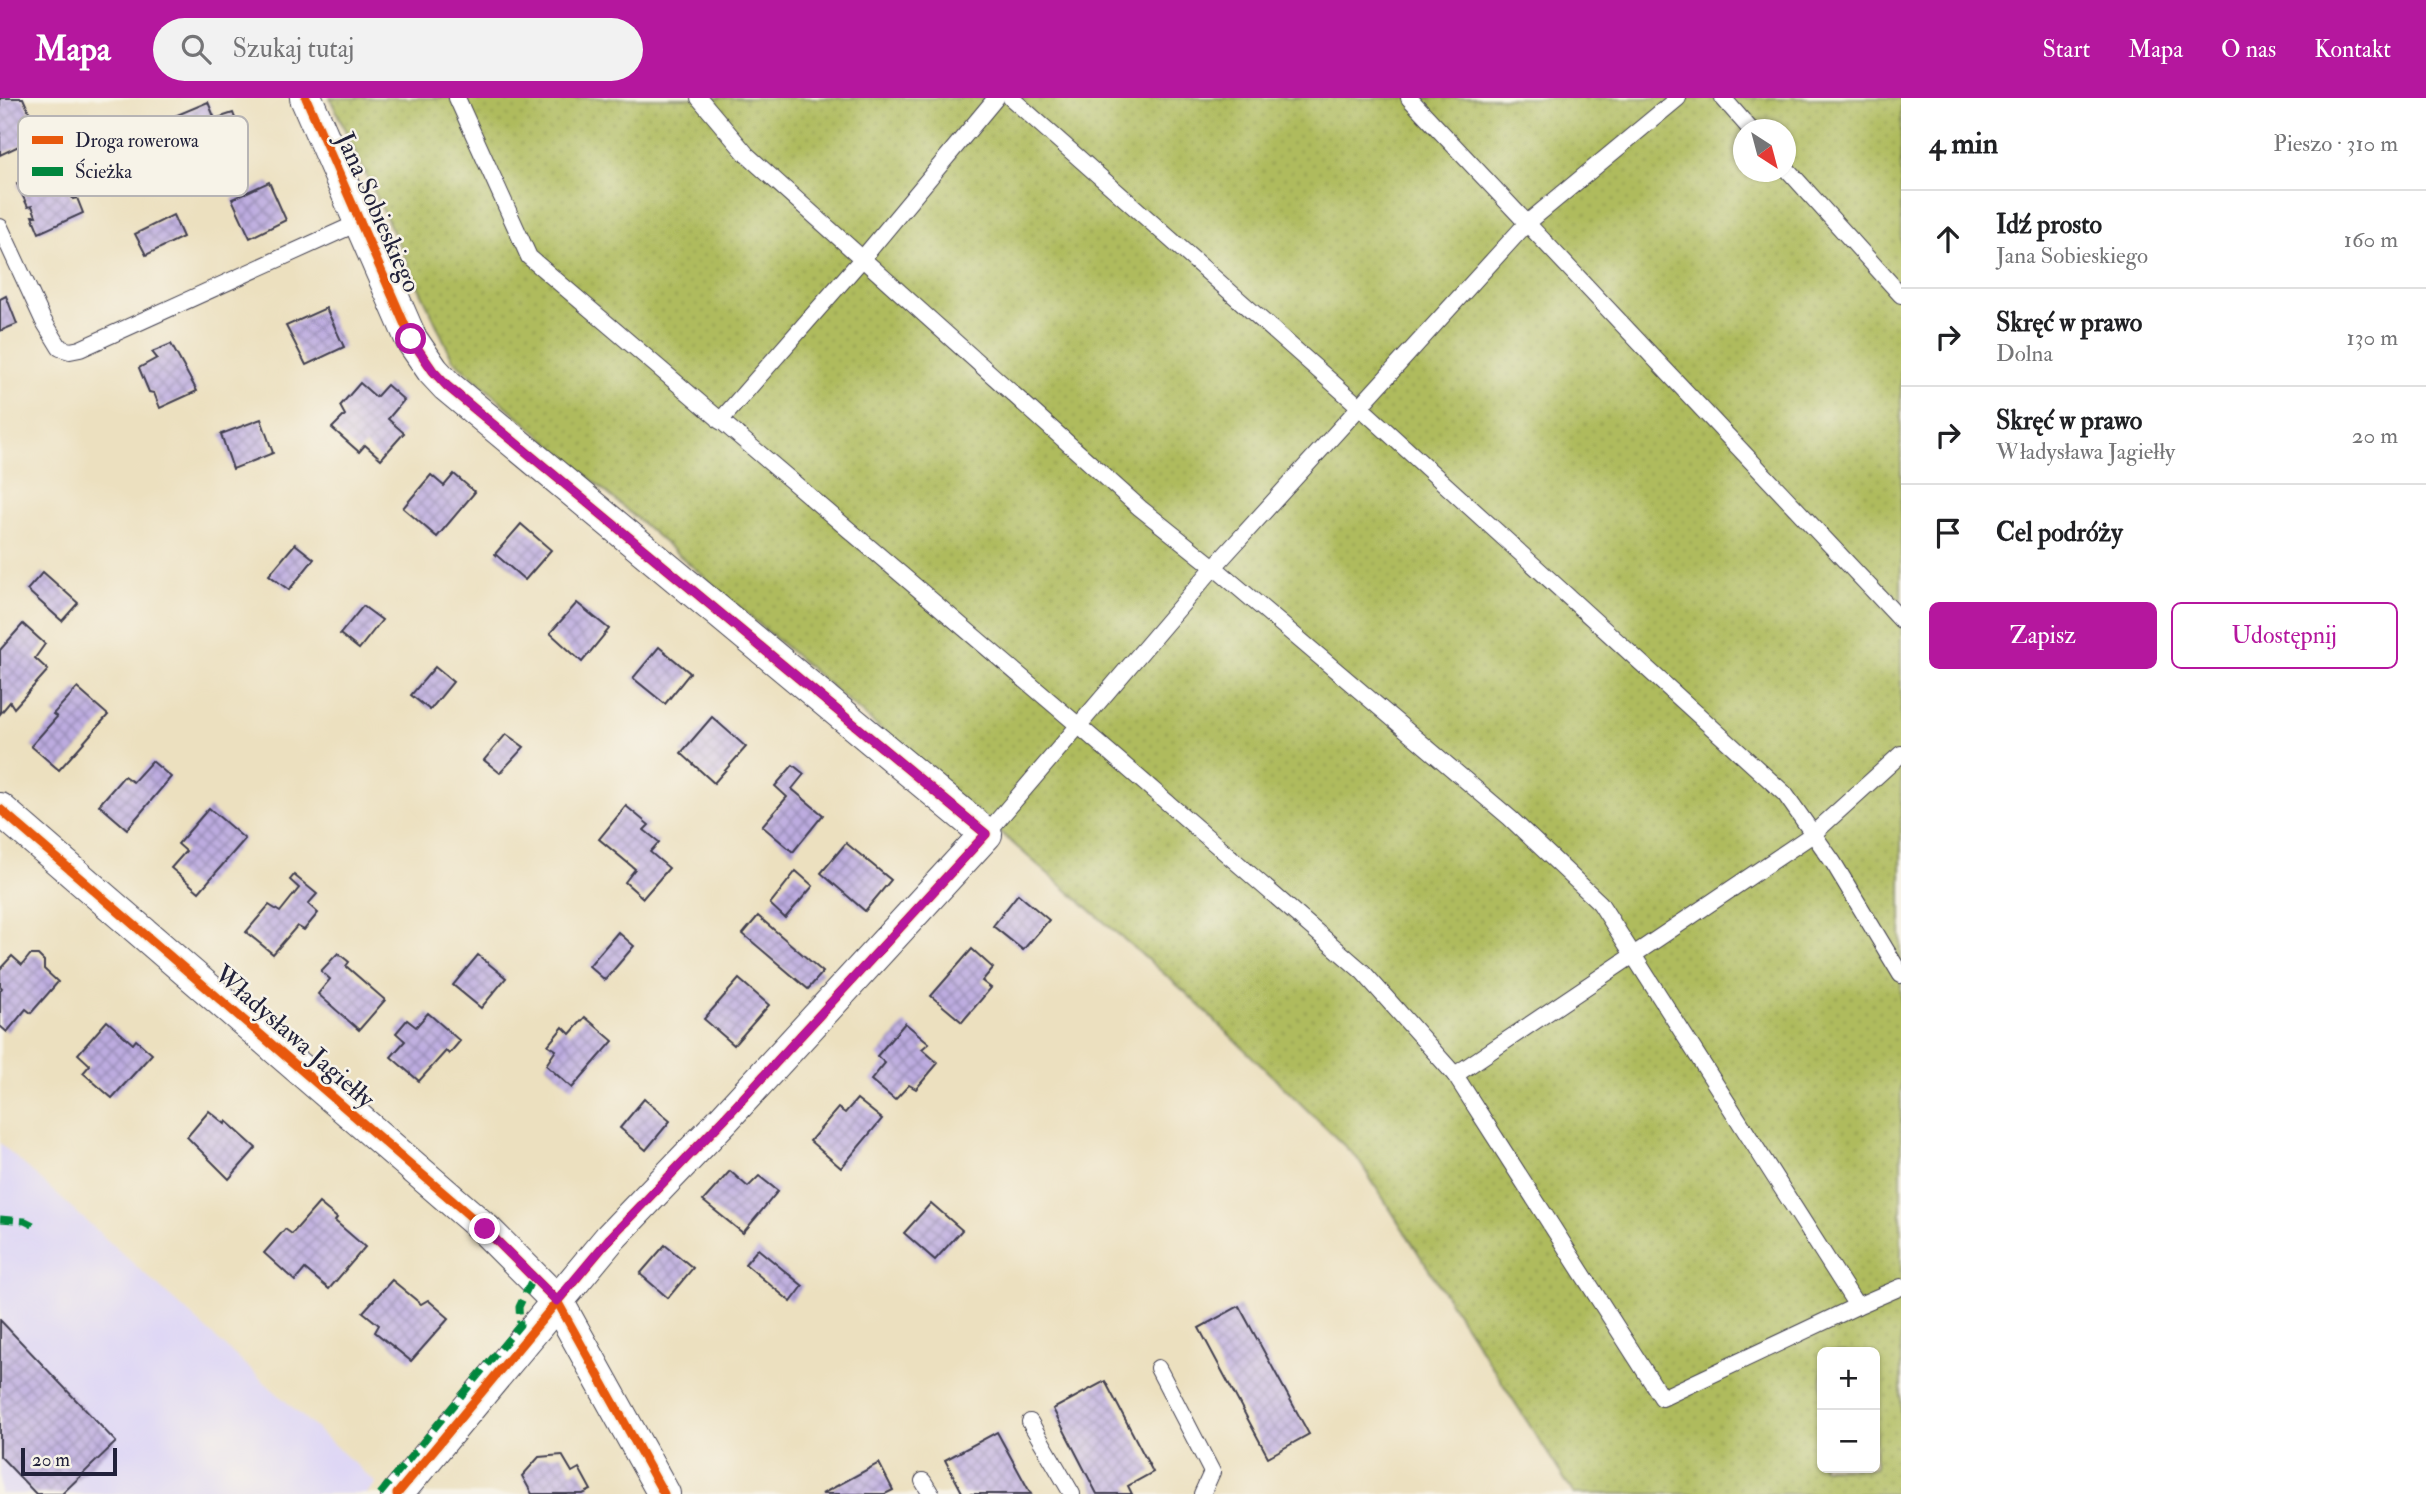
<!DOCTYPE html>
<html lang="pl">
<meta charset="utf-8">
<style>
:root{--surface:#fff;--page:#f2f2f2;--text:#202124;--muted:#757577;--line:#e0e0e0;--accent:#b5179e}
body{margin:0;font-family:"IM FELL Double Pica",serif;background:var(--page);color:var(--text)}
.controls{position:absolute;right:21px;bottom:21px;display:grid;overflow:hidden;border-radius:10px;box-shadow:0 2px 5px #0004}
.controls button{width:63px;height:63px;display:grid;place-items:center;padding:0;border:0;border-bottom:2px solid var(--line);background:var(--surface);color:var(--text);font:35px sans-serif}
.compass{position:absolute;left:1733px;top:21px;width:63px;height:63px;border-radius:50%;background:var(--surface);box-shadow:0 2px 5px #0004;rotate:144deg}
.scale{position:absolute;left:21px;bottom:18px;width:96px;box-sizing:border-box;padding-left:7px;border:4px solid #22223b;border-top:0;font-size:19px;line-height:24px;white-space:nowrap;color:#22223b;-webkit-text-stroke:5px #f7f3e8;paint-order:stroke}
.stop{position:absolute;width:21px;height:21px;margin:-16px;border:5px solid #b5179e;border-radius:50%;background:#fff}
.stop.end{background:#b5179e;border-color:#fff;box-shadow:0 2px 7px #0008}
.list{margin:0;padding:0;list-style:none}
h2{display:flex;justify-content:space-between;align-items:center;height:91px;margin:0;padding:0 28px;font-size:30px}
h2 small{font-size:23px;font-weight:400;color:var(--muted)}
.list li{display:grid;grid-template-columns:46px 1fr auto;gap:21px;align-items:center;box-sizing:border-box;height:98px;padding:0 28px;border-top:2px solid var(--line)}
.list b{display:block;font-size:26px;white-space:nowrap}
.list p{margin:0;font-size:23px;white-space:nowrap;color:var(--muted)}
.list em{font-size:23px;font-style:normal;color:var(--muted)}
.actions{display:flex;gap:14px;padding:21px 28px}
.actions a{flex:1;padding:16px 0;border:2px solid var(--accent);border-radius:10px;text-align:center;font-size:24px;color:var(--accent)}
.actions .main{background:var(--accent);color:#fff}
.icon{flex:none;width:38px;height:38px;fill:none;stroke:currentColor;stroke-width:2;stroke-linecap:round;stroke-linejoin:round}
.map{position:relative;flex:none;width:1901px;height:1396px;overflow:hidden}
header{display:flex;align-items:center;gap:42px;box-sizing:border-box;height:98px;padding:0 35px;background:var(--accent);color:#fff}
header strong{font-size:33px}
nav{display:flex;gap:38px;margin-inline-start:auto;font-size:24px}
.search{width:490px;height:63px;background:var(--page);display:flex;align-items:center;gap:18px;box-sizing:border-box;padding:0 24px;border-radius:38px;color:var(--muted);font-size:26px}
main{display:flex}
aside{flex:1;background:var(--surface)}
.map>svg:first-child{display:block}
</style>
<header>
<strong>Mapa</strong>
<div class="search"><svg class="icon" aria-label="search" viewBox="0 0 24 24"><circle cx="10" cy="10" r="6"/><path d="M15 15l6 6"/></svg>Szukaj tutaj</div>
<nav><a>Start</a><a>Mapa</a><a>O nas</a><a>Kontakt</a></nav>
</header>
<main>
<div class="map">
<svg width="1901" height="1396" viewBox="0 0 1901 1396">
<defs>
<pattern id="grass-dots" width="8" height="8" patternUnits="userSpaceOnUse" patternTransform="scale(1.75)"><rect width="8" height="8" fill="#afbb5d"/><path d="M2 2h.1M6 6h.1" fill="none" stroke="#96a052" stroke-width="1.8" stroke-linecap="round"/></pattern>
<pattern id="building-cross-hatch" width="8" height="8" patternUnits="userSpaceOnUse" patternTransform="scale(1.75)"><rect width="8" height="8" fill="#bdace0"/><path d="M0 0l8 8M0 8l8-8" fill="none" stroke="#998cb7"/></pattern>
</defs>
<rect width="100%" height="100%" fill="#f7f3e8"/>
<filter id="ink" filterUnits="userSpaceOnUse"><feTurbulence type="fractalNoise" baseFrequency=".0143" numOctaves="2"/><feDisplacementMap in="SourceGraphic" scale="14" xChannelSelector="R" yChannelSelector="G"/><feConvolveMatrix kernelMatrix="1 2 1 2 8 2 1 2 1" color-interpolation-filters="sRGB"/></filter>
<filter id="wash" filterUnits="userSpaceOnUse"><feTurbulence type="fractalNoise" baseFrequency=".00686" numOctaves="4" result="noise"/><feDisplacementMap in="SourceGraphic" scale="28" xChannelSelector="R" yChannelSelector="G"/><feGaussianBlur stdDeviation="1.57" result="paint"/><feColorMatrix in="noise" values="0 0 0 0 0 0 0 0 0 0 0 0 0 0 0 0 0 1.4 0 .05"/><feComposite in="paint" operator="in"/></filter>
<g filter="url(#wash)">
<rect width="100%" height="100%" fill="#ece0bf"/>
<!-- built -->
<polygon fill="#ddd5f6" points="0,1045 376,1385 366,1396 0,1396"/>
<!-- grass -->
<path fill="url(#grass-dots)" stroke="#686e4c" stroke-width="2" fill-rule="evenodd" d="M330,0h1571v1396h-327l-217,-336 -173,-167 -731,-631zM1744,32h42v42h-42zM1822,1254h53v116h-53z"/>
<g id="blocks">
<!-- building -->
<g fill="url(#building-cross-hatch)">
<polygon points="0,0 23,0 40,38 0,57"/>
<polygon points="208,4 215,21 233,15 241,36 186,59 170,20"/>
<polygon points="57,67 73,101 77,100 83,115 39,135 32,118 36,118 32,108 28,109 17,86"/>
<polygon points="269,84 286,122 250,140 232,101"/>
<polygon points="173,117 183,139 146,157 135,136"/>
<polygon points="6,198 17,226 0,233 0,201"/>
<polygon points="326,210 344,249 306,267 286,228"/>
<polygon points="171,246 197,293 160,310 154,295 149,294 139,270 157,260 152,254"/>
<polygon points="360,285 376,299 387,287 404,302 388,321 404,335 381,361 365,347 359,354 332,330 345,317 340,308"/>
<polygon points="261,321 273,355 233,371 221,336"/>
<polygon points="454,376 475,394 437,439 403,410 431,377 444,388"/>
<polygon points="521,426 551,452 525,482 495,456"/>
<polygon points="295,446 314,461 289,492 269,477"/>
<polygon points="43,474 78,505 62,523 27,492"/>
<polygon points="577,505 609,531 582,564 550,535"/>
<polygon points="363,508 382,522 359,551 340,536"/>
<polygon points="23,526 45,546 35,560 48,572 14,610 10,604 0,616 0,552"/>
<polygon points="659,549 690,575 665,606 633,580"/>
<polygon points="435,569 453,584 430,612 411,597"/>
<polygon points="77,590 108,617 59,672 31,648 57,619 53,616"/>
<polygon points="712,619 746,649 714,685 681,655"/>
<polygon points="506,636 524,649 500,675 484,662"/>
<polygon points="152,663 171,679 127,731 99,707 124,678 133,684"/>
<polygon points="793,667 804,676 792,691 823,717 793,754 762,728 787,699 775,688"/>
<polygon points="626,708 649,727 644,732 659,744 650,754 669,770 643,800 625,784 635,771 599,741"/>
<polygon points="209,710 245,741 199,794 171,770 186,753 178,746"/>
<polygon points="846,745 891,782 865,813 821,775"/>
<polygon points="796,773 813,788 785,820 770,806"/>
<polygon points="294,777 317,796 308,806 318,815 304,832 297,828 273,856 246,834 269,807 280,814 299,790 290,782"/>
<polygon points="1018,796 1049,822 1023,852 993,828"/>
<polygon points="758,818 823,874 808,891 743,836"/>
<polygon points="618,834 634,848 605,882 589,868"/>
<polygon points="972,851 993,870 982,883 991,890 962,924 931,898"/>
<polygon points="338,855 349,864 346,868 385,902 359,932 318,896 330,881 321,873"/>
<polygon points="30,857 38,857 44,863 44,871 58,884 31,915 26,911 7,934 0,928 0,893 2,890 0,888 0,871 12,858 22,867"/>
<polygon points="478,857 506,880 481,910 453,887"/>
<polygon points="739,881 769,907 734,947 704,921"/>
<polygon points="428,915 460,943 449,956 446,953 419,983 391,959 405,943 396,935 407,922 416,929"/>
<polygon points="585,919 613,943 572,990 546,967 556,952 548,947 563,929 570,936"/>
<polygon points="107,923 133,946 136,942 152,956 112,1000 83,975 90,967 78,956"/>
<polygon points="905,925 929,945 922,951 938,965 916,991 909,987 895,1002 871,982 885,965 877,958"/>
<polygon points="644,1001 670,1023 646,1052 620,1030"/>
<polygon points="857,1001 882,1021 841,1070 810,1043 838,1010 845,1015"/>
<polygon points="209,1013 225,1026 226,1023 256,1050 229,1081 187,1039"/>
<polygon points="730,1073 748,1089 759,1078 778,1093 743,1135 703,1103"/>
<polygon points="319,1105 337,1120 335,1123 365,1149 329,1191 305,1171 295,1183 264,1155 285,1131 292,1136"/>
<polygon points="931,1105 962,1132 935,1162 904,1135"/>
<polygon points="665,1147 693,1170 668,1200 640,1176"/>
<polygon points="758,1151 803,1188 791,1204 745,1166"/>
<polygon points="392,1182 421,1206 428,1202 449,1220 411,1263 375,1234 379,1227 363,1214"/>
<polygon points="1239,1208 1309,1336 1268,1359 1199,1230"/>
<polygon points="0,1222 116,1344 62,1396 36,1396 0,1358"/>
<polygon points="1105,1283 1153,1374 1128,1388 1132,1396 1097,1396 1053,1311"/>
<polygon points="997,1334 1031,1396 963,1396 945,1362"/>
<polygon points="562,1357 572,1374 579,1370 591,1392 583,1396 532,1396 522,1378 539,1359"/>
<polygon points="879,1365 893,1392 885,1396 822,1396"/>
</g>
</g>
</g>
<g filter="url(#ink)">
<use href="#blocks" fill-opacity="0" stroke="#403e4f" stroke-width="2"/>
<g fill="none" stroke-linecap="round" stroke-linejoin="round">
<!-- service casing -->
<g stroke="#403e4f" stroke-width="18">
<g id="service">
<polyline points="457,0 529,159 1079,628 1363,874 1455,977 1662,1300 1857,1208"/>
<polyline points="699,0 747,57 1140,410 1214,469 1510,720 1600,805 1857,1208 1901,1189"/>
<polyline points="1011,0 1360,309 1785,696 1833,764 1901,877"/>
<polyline points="1409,0 1901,522"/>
<polyline points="1723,0 1751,32"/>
<polyline points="1786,70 1901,197"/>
<polyline points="0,129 43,222 60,250 70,253 80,251 360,124"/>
<polyline points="720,323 862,161 996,0"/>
<polyline points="986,736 1214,469 1526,126 1678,0"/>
<polyline points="1455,977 1813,736 1901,656"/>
<polyline points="1158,1270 1212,1374 1202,1396"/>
<polyline points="1030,1324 1072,1396"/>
<polyline points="923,1383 931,1396"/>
</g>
</g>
<!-- minor casing -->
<g stroke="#403e4f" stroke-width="34">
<g id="minor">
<polyline points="306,0 411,241 433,273 447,288 986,736 725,1020 610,1140 397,1396"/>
<polyline points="0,711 485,1131 557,1203 664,1396"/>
</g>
</g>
<!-- service -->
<use href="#service" stroke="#fff" stroke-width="16"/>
<!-- minor -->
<use href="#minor" stroke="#fff" stroke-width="32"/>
<!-- quiet -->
<g stroke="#00873e" stroke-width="7" stroke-dasharray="14 7" stroke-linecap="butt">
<polyline points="0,1121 25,1123 33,1127"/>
<polyline points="380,1396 520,1227 519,1209 533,1179"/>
</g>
<!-- cycleway casing -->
<g stroke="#f7f3e8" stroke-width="13">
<g id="cycleway">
<polyline points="306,0 411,241 433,273 447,288 986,736 725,1020 610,1140 397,1396"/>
<polyline points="0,711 485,1131 557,1203 664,1396"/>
</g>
</g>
<!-- cycleway -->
<use href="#cycleway" stroke="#e8590c" stroke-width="9"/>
</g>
</g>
<g fill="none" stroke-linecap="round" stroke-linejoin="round" filter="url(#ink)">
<!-- route -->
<polyline stroke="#b5179e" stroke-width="9" points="411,241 433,273 447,288 986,736 725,1020 610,1140 557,1203 485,1131"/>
</g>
<g text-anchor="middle" stroke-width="5" stroke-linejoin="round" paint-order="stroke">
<!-- street labels -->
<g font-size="26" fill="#22223b" stroke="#f7f3e8">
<text transform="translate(379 114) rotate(66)" y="9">Jana Sobieskiego</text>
<text transform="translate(295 938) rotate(41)" y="9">Władysława Jagiełły</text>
</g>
</g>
<!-- legend -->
<rect x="18" y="18" width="230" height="80" rx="10" fill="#f7f3e8" stroke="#b7b4b4" stroke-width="2"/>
<rect x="32" y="38" width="31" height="8" fill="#e8590c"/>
<rect x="32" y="69" width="31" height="9" fill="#00873e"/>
<g font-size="19" fill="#22223b">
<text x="75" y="49">Droga rowerowa</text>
<text x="75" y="80">Ścieżka</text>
</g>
</svg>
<div class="controls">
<button>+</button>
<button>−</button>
</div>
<svg class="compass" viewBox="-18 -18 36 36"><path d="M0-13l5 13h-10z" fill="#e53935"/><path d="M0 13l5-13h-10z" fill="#757577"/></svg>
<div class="scale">20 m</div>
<div class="stop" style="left:411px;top:241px"></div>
<div class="stop end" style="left:485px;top:1131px"></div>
</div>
<aside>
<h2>4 min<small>Pieszo · 310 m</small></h2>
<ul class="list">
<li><svg class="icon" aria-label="ahead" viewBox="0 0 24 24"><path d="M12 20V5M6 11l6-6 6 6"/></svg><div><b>Idź prosto</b><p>Jana Sobieskiego</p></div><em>160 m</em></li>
<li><svg class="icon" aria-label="right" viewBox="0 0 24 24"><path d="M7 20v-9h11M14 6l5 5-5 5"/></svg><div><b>Skręć w prawo</b><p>Dolna</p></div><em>130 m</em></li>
<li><svg class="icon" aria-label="right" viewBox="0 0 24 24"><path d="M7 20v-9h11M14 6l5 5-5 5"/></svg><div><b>Skręć w prawo</b><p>Władysława Jagiełły</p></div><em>20 m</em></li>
<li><svg class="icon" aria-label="arrive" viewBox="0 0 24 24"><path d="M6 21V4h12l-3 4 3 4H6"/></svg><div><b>Cel podróży</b></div></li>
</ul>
<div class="actions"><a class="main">Zapisz</a><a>Udostępnij</a></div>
</aside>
</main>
